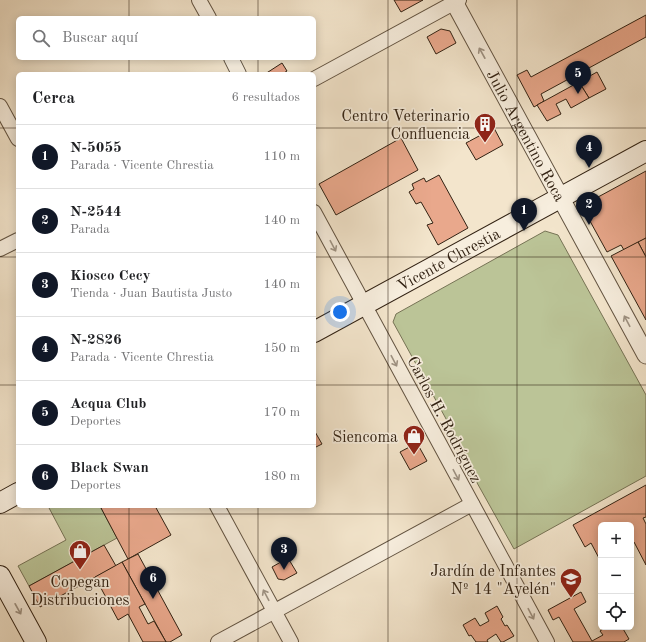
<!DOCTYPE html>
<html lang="es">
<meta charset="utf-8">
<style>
:root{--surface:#fff;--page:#f2f2f2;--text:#202124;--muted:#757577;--line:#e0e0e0;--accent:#111827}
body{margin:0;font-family:"Old Standard TT",serif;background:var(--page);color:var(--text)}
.controls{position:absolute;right:12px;bottom:12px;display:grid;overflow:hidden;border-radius:6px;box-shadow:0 2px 10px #0003}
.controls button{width:36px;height:36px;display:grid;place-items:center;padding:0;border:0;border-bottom:1px solid var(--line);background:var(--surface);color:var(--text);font:20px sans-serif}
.you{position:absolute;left:340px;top:312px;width:14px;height:14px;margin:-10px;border:3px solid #fff;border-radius:50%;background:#1a73e8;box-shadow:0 0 0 6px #1a73e833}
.badge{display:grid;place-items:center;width:26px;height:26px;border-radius:50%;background:var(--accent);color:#fff;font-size:13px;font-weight:700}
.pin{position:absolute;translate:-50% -33px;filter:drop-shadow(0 1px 2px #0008)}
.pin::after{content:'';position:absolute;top:21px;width:14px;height:12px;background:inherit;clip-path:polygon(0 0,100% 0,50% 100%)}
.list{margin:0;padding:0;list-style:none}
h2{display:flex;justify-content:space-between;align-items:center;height:52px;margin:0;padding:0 16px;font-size:17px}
h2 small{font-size:13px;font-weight:400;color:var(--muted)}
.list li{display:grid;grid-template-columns:26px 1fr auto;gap:12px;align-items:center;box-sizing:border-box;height:64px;padding:0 16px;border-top:1px solid var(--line)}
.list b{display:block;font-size:15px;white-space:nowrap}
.list p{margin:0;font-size:13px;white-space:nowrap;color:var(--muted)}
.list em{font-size:13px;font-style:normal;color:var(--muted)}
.icon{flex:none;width:22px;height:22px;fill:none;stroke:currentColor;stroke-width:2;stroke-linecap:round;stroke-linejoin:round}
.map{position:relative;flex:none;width:646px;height:642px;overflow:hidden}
.search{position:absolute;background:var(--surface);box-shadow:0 2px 10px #0003;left:16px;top:16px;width:300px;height:44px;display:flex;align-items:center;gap:10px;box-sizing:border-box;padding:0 14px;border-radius:6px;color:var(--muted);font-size:15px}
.panel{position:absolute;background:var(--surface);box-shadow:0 2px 10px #0003;left:16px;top:72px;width:300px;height:436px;border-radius:6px}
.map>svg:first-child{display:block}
</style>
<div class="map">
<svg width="646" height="642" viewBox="0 0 646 642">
<rect width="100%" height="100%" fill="#f3e5cc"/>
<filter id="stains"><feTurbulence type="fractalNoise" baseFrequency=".005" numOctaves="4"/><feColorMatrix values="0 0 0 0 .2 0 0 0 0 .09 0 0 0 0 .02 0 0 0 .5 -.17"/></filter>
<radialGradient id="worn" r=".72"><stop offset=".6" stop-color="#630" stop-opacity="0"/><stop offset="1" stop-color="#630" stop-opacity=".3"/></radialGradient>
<!-- green -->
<g fill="#bbc497" stroke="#767355">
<polygon points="545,231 558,235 646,395 646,476 514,549 471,472 474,470 393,322 396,314"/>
<polygon points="48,506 100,506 117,538 29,586 18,566 66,540"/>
</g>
<!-- building -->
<g fill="#e9a88c" stroke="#322213">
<polygon points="394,0 423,0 401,12"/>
<polygon points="646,15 646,37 541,94 544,101 534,107 517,75 527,70 531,77"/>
<polygon points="441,29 450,31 456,43 436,54 427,37"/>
<polygon points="282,63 287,71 282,74 265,74"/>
<polygon points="597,72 606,89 589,98 579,82"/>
<polygon points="579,82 589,98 571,108 566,99 556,104 561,114 547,121 537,105"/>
<polygon points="494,128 503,145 476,160 466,143"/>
<polygon points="401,138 418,170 336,215 319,184"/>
<polygon points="646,171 646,238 624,250 621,245 607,252 585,212 587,203"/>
<polygon points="439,175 468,228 438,245 427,225 433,223 421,202 416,204 409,192 414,189 412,184 424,178 426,182"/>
<polygon points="646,238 646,257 638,242"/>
<polygon points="638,242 646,257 646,320 611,256"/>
<polygon points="314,430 322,444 314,448"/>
<polygon points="417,443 427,461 410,470 400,452"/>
<polygon points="646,485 646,517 643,518 646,524 646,565 634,542 631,544 631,525 601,525 600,560 591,543 585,547 573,525"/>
<polygon points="100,506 155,506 171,535 128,559"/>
<polygon points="104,545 116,566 40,607 29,586"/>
<polygon points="138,554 182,635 170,642 166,642 122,562"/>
<polygon points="288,558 297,573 284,580 278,579 272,567"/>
<polygon points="122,562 145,604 139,607 148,624 154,621 166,642 143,642 128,614 118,620 95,577"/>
<polygon points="581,592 586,602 574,609 592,641 603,635 600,631 606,627 622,627 629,639 624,642 573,642 559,617 553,620 548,610"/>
<polygon points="497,606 503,617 501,619 505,626 507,625 514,636 503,642 501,642 496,634 487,640 488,642 476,642 471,635 469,636 463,625 475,618 480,626 489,621 485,613"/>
</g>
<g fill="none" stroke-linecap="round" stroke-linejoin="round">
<!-- minor casing -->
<g stroke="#625341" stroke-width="16">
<g id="minor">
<polyline points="199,0 209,18"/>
<polyline points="231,58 239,74"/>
<polyline points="314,79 459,0"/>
<polyline points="0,106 18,139"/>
<polyline points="314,212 547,642"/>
<polyline points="0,249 18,240"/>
<polyline points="217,506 291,642"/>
<polyline points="218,642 472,504"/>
</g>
</g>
<!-- tertiary casing -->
<g stroke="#625341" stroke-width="19">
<g id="tertiary">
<path id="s1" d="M453,0l193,355"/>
</g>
</g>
<!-- secondary casing -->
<g stroke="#322213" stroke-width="22">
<g id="secondary">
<path id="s2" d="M314,332l332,-181"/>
<polyline points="0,503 18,493"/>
<polyline points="0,576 36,642"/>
</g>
</g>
<!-- minor -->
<use href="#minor" stroke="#f7eede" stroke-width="14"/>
<!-- tertiary -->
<use href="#tertiary" stroke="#f7eede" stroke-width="17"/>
<!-- secondary -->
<use href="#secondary" stroke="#f7eede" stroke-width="20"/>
</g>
<!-- one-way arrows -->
<defs><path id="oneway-shaft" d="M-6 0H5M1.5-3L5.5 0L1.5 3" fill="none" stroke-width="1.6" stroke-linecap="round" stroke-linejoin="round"/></defs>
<g stroke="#9e9283">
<use href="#oneway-shaft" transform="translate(482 53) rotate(-119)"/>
<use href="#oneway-shaft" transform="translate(333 246) rotate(62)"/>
<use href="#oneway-shaft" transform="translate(627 321) rotate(-118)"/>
<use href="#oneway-shaft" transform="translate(394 361) rotate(62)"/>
<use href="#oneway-shaft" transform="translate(456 475) rotate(62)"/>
<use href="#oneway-shaft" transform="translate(266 595) rotate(-118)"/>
<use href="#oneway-shaft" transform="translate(18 609) rotate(61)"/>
<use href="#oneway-shaft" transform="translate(531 614) rotate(62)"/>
</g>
<!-- grid -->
<path fill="none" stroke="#322213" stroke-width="1" stroke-opacity="0.55" d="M129,0v18M258,0v18M388,0v642M517,0v642M129,58v16M258,58v16M0,128h18M314,128h332M0,257h18M314,257h332M0,385h18M314,385h332M129,506v136M258,506v136M0,514h646"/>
<!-- icons -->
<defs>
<g id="building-pin" transform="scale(1.15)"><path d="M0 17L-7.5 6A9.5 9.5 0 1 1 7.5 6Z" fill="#8f2418" stroke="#f7eede"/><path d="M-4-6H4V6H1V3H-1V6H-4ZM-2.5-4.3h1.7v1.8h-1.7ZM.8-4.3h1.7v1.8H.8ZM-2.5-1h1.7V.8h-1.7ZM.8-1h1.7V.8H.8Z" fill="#fff"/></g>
<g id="shop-pin" transform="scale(1.15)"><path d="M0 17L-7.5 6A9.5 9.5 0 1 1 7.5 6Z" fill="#8f2418" stroke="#f7eede"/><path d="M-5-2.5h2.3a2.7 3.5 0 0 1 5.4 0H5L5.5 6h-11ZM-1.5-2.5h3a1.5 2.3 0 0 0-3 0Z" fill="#fff"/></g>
<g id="school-pin" transform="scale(1.15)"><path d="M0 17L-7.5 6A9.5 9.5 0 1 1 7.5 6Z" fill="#8f2418" stroke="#f7eede"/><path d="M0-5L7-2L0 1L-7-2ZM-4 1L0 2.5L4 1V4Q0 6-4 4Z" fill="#fff"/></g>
</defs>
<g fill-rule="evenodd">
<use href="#building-pin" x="485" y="124"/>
<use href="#shop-pin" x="414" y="436"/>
<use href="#shop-pin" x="80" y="551"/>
<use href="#school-pin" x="571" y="579"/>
</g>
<g text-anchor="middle" stroke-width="3.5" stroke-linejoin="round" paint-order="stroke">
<!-- poi labels -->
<g font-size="16" fill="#322213" stroke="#f7eede" text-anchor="end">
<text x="470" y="121">Centro Veterinario<tspan x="470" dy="18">Confluencia</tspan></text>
<text x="398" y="442">Siencoma</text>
<text x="556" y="576">Jardín de Infantes<tspan x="556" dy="18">Nº 14 "Ayelén"</tspan></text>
<text x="80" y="587" text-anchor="middle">Copegan<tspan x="80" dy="18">Distribuciones</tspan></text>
</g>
<!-- street labels -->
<g font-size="16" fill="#322213" stroke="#f7eede">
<text dy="6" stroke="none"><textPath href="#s1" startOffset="154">Julio Argentino Roca</textPath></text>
<text dy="6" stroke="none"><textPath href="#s2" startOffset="153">Vicente Chrestia</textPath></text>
<text transform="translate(445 419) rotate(62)" y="6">Carlos H. Rodríguez</text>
</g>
</g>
<rect width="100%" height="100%" filter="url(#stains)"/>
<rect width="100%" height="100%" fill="url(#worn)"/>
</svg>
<div class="controls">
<button>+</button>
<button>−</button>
<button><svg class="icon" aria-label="locate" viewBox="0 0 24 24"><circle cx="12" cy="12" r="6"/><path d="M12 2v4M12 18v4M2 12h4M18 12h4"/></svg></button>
</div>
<div class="you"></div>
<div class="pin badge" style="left:524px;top:231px">1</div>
<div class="pin badge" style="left:589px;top:225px">2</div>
<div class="pin badge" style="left:284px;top:570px">3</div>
<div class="pin badge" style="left:589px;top:168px">4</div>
<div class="pin badge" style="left:578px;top:94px">5</div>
<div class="pin badge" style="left:153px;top:599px">6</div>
<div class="search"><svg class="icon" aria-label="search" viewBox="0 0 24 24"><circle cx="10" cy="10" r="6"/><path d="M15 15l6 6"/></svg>Buscar aquí</div>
<section class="panel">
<h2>Cerca<small>6 resultados</small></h2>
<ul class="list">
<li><span class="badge">1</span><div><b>N-5055</b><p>Parada · Vicente Chrestia</p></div><em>110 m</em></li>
<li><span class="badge">2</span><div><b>N-2544</b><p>Parada</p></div><em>140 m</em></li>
<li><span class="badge">3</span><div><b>Kiosco Cecy</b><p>Tienda · Juan Bautista Justo</p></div><em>140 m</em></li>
<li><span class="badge">4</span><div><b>N-2826</b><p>Parada · Vicente Chrestia</p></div><em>150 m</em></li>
<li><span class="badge">5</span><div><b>Acqua Club</b><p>Deportes</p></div><em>170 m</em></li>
<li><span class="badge">6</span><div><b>Black Swan</b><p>Deportes</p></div><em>180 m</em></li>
</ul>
</section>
</div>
